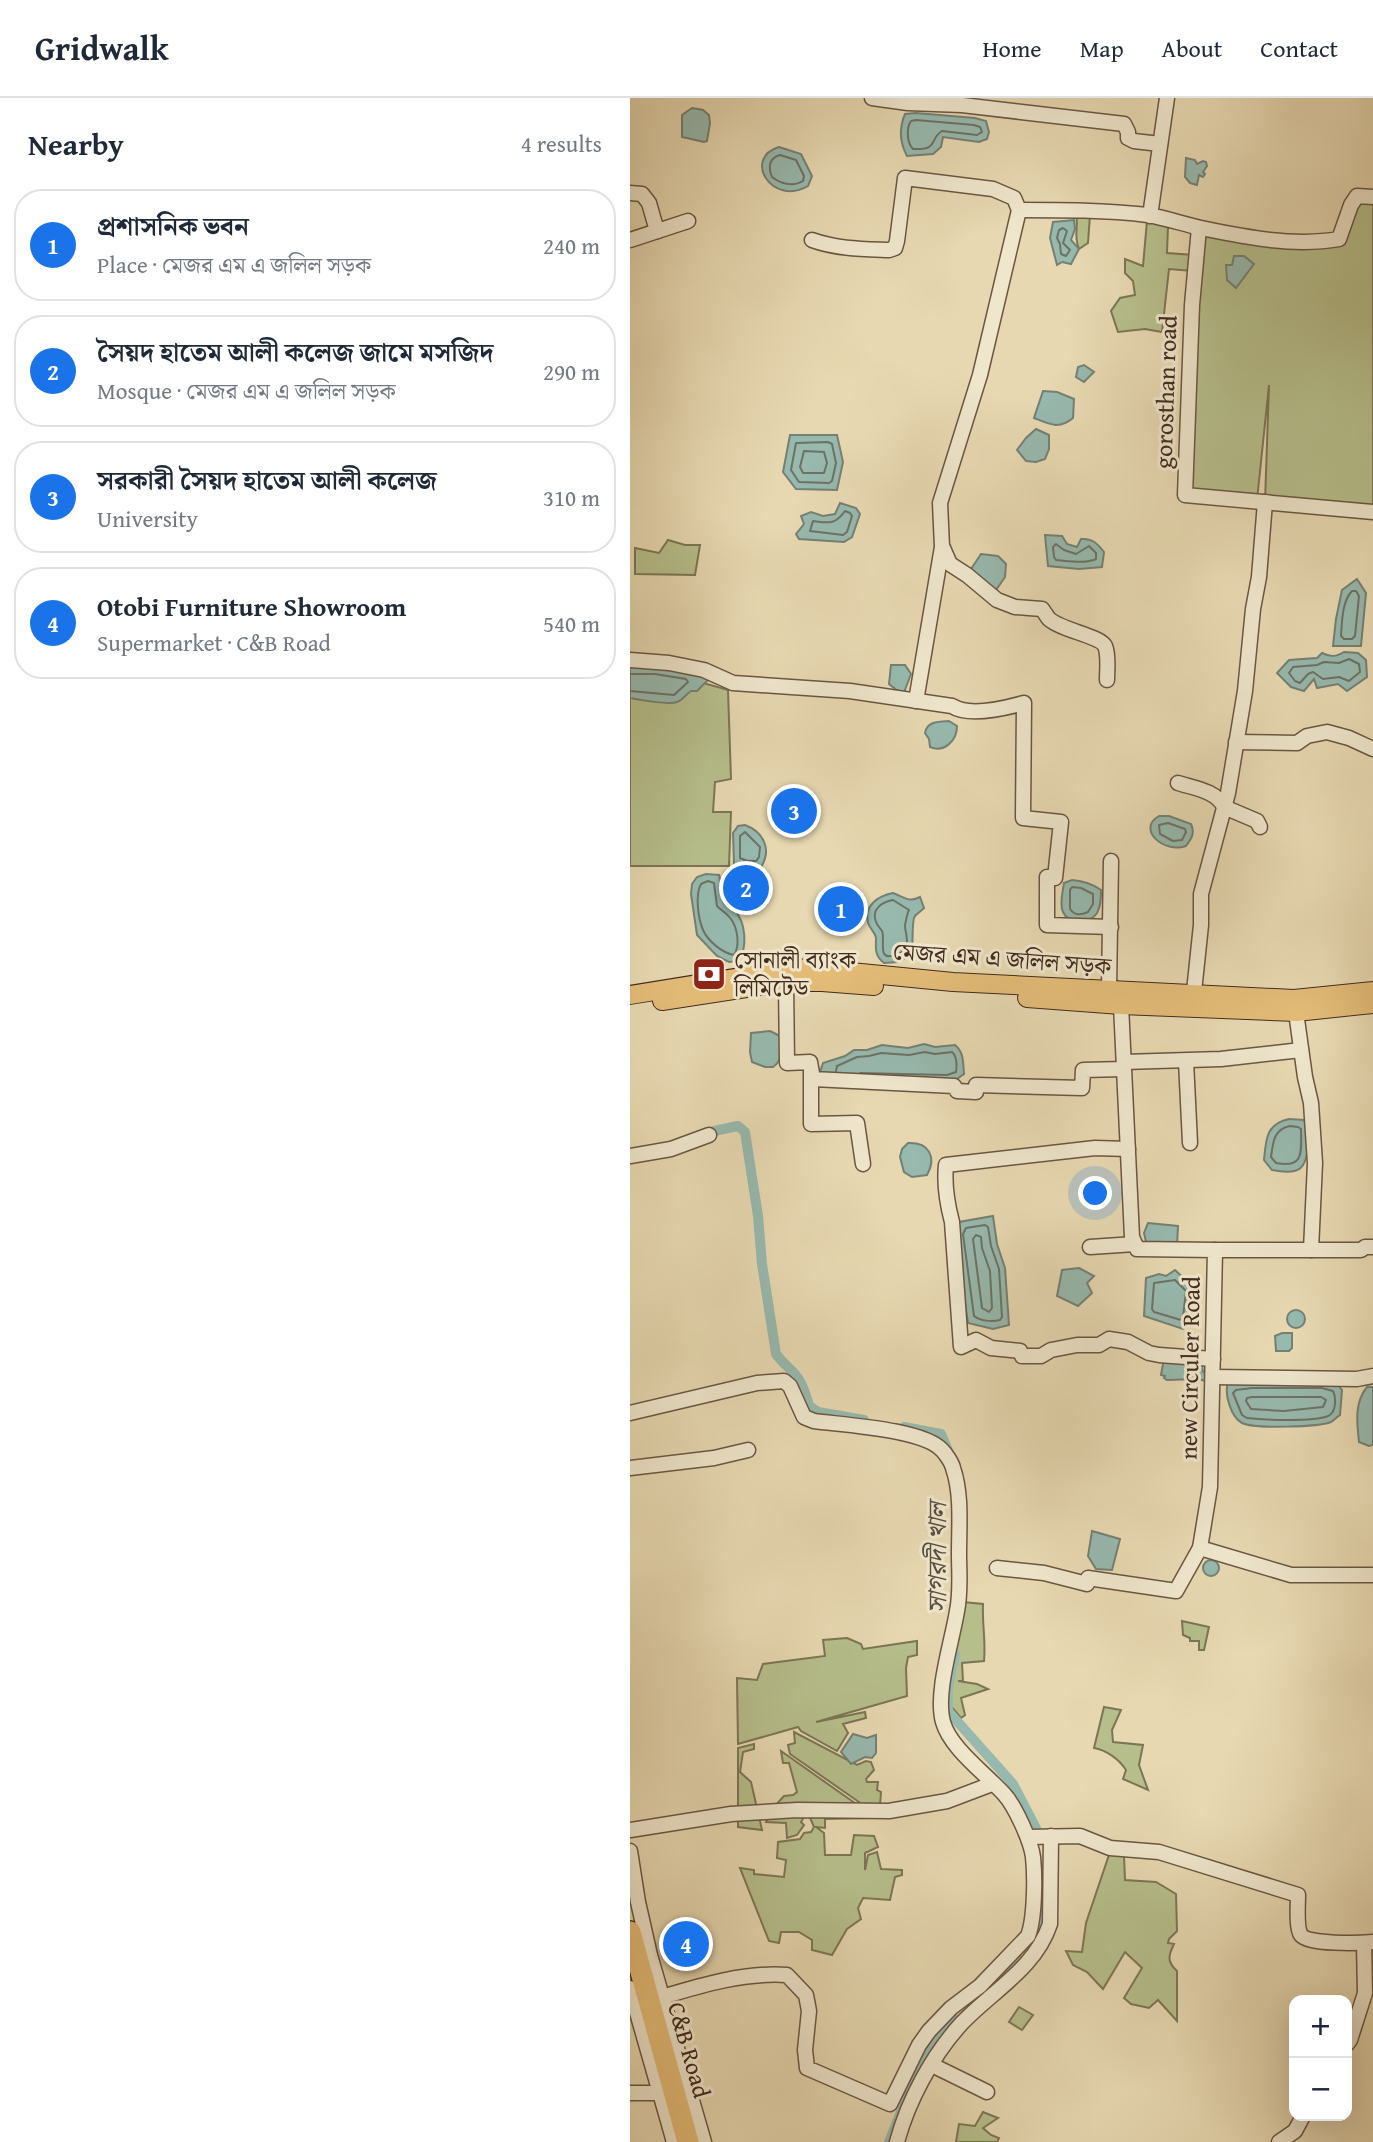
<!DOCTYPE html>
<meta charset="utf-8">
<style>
:root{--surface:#fff;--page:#f6f6f7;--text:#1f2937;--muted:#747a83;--line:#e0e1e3;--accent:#1a73e8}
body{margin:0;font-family:"Gentium Book Plus","Noto Serif Bengali",serif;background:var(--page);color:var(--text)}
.controls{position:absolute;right:21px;bottom:21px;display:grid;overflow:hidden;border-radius:14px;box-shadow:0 7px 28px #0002}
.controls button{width:63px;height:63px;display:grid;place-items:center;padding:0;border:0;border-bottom:2px solid var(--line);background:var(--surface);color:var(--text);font:35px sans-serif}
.you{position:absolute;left:466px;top:1096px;width:24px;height:24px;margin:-18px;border:5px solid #fff;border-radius:50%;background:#1a73e8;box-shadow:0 0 0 10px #1a73e833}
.badge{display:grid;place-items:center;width:46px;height:46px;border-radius:50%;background:var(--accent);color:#fff;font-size:23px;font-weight:700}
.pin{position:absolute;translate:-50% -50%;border:4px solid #fff;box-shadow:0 2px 7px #0006}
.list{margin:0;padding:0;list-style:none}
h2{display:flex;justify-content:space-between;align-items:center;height:91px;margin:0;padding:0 28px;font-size:30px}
h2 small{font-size:23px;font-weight:400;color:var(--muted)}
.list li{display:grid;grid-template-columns:46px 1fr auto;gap:21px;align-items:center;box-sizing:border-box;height:112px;margin:0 14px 14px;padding:0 14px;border:2px solid var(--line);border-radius:28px}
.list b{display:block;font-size:26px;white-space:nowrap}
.list p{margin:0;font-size:23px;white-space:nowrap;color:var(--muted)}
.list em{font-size:23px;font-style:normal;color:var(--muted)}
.map{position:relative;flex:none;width:743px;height:2044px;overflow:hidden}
header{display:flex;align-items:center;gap:42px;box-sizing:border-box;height:98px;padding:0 35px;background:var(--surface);border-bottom:2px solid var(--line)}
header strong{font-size:33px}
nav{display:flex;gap:38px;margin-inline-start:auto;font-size:24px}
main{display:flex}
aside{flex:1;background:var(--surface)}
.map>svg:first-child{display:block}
</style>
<header>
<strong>Gridwalk</strong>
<nav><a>Home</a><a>Map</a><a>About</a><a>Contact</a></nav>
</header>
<main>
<aside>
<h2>Nearby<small>4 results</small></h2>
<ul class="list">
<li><span class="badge">1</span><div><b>প্রশাসনিক ভবন</b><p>Place · মেজর এম এ জলিল সড়ক</p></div><em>240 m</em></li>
<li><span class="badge">2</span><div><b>সৈয়দ হাতেম আলী কলেজ জামে মসজিদ</b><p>Mosque · মেজর এম এ জলিল সড়ক</p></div><em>290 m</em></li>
<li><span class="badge">3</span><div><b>সরকারী সৈয়দ হাতেম আলী কলেজ</b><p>University</p></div><em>310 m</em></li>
<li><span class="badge">4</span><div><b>Otobi Furniture Showroom</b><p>Supermarket · C&amp;B Road</p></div><em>540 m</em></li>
</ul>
</aside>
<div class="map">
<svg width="743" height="2044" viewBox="0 0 743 2044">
<rect width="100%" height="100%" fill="#e7d8b1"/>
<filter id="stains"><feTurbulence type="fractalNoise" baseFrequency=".00286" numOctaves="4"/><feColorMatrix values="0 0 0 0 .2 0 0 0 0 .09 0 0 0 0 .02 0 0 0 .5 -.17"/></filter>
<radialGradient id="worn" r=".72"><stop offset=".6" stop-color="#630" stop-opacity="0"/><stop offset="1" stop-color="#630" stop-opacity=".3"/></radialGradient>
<!-- green -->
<g fill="#b6bf8c" stroke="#7c7555" stroke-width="2">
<polygon points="743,99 743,414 635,404 639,287 627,402 555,397 569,130 709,141 721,107"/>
<path d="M446,115l14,2 -2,28 -9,6c-6,-14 0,-21 -3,-36z"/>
<polygon points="517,123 538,128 537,155 564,157 562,173 539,171 532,234 515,231 488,234 481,213 490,200 505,197 503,183 495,175 495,161 513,168"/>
<polygon points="38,442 55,447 70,447 65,477 5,476 5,450 29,455"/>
<polygon points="0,564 98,592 101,681 85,684 83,714 101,714 99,768 0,768"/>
<path d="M333,1504l20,2c-1,19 3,38 1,57l-22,2 1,18h-5l19,3 11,5 -27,9 4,17 -4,3 -12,-14v-23z"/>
<polygon points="552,1523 579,1529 574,1552 569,1552 569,1543 560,1543 560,1540 553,1537"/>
<polygon points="217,1540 231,1546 233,1551 287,1543 287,1557 278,1559 276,1570 277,1598 186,1624 235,1614 236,1620 213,1626 218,1635 207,1653 171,1633 168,1629 108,1646 107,1580 127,1582 133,1566 195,1558 193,1542"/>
<path d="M474,1609l17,3 -9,20 1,12 30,3 -4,20 9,25 -25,-11 3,-9c-7,-11 -20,-20 -32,-22z"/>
<polygon points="164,1634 227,1667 236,1663 241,1664 244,1672 236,1681 237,1684 248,1684 247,1692 251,1694 250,1708 239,1711 160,1656 158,1647 165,1645"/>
<polygon points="124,1646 124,1651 113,1654 110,1674 121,1684 132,1732 108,1729 108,1650"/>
<polygon points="151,1653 239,1715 239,1720 195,1721 195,1730 186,1729 194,1735 195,1757 221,1757 224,1737 244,1738 248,1749 235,1755 235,1772 238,1757 247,1754 251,1771 272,1772 272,1777 265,1779 260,1802 233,1800 228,1810 231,1821 217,1831 202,1857 182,1852 182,1842 169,1834 151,1834 149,1845 139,1843 110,1770 124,1772 124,1776 154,1779 156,1762 147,1760 148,1744 170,1741 174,1735 181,1734 184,1729 178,1715 174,1719 171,1724 174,1727 167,1737 157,1740 156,1725 136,1724 142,1711 154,1698 163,1697 167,1694 159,1665 153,1665"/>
<path d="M480,1754l14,3 1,25 31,2 20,12 1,37 -8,8 -1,4 6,1c-6,12 -7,18 3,27v50l-19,-21 -9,8 -18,-4 -7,-6 18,-30 -17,-16 -22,37 -16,-17 -14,-7 -7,-14 16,1 4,-29z"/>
<polygon points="389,1909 403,1917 392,1932 379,1924"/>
<polygon points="353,2014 368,2020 353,2030 361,2037 369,2040 367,2044 326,2044 329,2026 345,2028"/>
</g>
<!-- water -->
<g fill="#97b9ae" stroke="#758074" stroke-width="2">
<polygon points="62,10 73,12 79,17 80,25 77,43 74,44 52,39 52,17"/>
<path d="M286,15l59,5 11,3 3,11 -2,7 -8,3 -36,-5 -2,10 -8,7 -26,2c-7,-13 -8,-28 -2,-42z"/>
<path d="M149,49l22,7 11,22 -4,10c-36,21 -66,-28 -29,-39z"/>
<polygon points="556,60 565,62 567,66 573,63 576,64 577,68 573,74 575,76 573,79 569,77 567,87 560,85 555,79"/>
<polygon points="444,122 445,131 441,142 449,151 441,166 432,164 427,167 420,140 423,124"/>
<polygon points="604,158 614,158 624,166 606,190 597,182 596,167 602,167"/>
<polygon points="454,267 464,274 454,284 446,279 448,269"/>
<path d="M413,293l14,1 17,7 -1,19c-14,12 -24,6 -39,0z"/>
<polygon points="406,331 419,337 419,351 415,361 406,364 396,363 387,352 396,340"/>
<polygon points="160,337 207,337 213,364 207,392 166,391 153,374"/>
<polygon points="210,405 226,410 230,416 222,439 214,444 169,441 166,436 174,426 171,418 181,414 193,418 205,416"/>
<path d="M415,437l17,1 5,8 10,3 4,-8c11,-1 16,4 23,13l-2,15 -23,2 -31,-3z"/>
<polygon points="351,456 368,458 376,466 375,479 364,495 339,474"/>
<polygon points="727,481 736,495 731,548 703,548 706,521 712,492"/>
<path d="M714,554l14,1 8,7 1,17 -20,14 -9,-7 -21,4 -3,-9 -10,12 -13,-4 -14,-14 12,-13 28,-2 5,-5c8,4 14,4 22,-1z"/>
<polygon points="261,567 275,567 281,576 273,597 259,586"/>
<path d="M0,569h26l48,9 5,3 -12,12h-6c-5,3 -8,9 -14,11 -8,3 -37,-2 -47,-4z"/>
<path d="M319,623l8,5c0,15 -13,27 -27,21l-1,-8 -4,-6c2,-12 13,-11 24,-12z"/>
<path d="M529,718h10l22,8c4,9 1,14 -5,22 -22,8 -50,-17 -27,-30z"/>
<path d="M115,727c19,7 27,25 16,42l-15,1 -12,-4 -1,-31 5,-7z"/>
<path d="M76,776l13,1 2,7 3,21c3,3 7,4 10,7 12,11 14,39 4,51l-9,1 -12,-6 -20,-21 -6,-41 1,-10 5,-7z"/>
<path d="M442,782c11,1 20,3 29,10 0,8 0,16 -4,23 -7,11 -28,12 -34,-1 -4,-8 0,-21 1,-29z"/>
<path d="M263,795c11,4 16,10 27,4l4,11c-3,3 -6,5 -9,8 -4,5 -1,28 -4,39l-13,7 -14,1c-10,-8 -8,-15 -8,-25 -1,-6 -6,-9 -8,-15 -5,-17 10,-27 25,-30z"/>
<path d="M140,933l10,5c1,11 4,24 -7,31h-8l-13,-5 -2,-10 1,-19z"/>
<path d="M294,946l11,3 20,-2c9,7 8,18 9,29l-10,7 -132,-6 -2,-3 3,-9 22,-7 9,-6h13l15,-5 26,3z"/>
<path d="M659,1021l15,1c4,8 4,14 4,23 -1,28 -10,32 -36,27l-8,-10c2,-21 2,-36 25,-41z"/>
<path d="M278,1045c21,-1 29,14 19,32l-15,2 -8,-5 -4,-15 2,-8z"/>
<polygon points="363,1118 367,1146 375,1170 379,1227 363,1231 338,1225 325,1134 329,1124"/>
<polygon points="518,1125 548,1128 547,1148 517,1148 514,1135"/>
<polygon points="449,1170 464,1178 457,1185 462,1195 448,1208 427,1198 432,1172"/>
<polygon points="545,1172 563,1189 560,1226 553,1231 514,1218 516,1180 529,1176 536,1178"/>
<circle cx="666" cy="1221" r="9"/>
<polygon points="652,1235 662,1235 662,1250 659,1253 646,1253 645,1238"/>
<polygon points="534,1260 571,1262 573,1274 579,1276 575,1283 569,1281 537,1282 534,1280 535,1278 531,1277"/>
<path d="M598,1285l110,2 4,5 -2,25c-2,1 -7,6 -9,7 -12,5 -77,7 -89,1 -11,-6 -18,-29 -14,-40z"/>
<path d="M737,1289h6v58l-4,1 -10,-4c-2,-19 -5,-39 8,-55z"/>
<polygon points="462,1433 490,1441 482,1472 466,1471 458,1458"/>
<circle cx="581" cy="1470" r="8"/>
<polygon points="223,1636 237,1640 246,1637 246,1655 242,1660 235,1659 221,1666 211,1654"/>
</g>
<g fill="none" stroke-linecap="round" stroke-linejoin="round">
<!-- shore -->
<g stroke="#6c7266" stroke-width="2">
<path d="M286,22l58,5 6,2 2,5 -5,3 -35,-4c-14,9 -2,19 -29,18 -6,-6 -7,-21 -2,-28z"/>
<path d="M150,57l16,5 8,16 -1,5c-10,6 -22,3 -31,-4 -4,-10 -3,-19 8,-22z"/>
<polygon points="433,130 437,133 433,145 440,152 436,158 431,156 430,146 427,140 429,132"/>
<polygon points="198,344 202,346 206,365 202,383 199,385 169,384 161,372 166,345"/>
<polygon points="174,353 194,354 197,365 194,375 173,375 170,369"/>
<path d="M215,413l5,2 2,3 -5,16 -4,3 -33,-4 3,-10c16,2 22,4 32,-10z"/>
<path d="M426,446l8,6 12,4 13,-8 7,7v6c-11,5 -27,2 -40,1l-2,-3 -1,-10z"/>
<path d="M722,493h4l3,5 -4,40 -3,3h-8l-3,-3c1,-14 1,-35 11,-45z"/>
<polygon points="719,561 729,566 730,574 719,583 709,579 693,581 683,574 678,576 670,585 665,583 659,575 663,569 687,567 694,564 709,565"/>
<polyline points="0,576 25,576 56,581 58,584 44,597 0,593"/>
<polygon points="538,725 555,731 556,734 552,742 543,743 530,736 529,727"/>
<polygon points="115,734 130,749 129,759 126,763 117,763 110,760 110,738"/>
<path d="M78,783l6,2 3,23c5,5 11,8 14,13 7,10 9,27 3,36 -12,-2 -26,-14 -31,-25 -5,-12 -8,-35 -2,-46z"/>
<path d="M442,789l9,1 12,6v10l-5,8c-7,3 -13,4 -18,-3v-19z"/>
<path d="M263,802l16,10c-2,4 -3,10 -4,15 0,8 4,15 1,22 -2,4 -4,6 -8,7 -23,10 -12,-14 -16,-23 -2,-3 -5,-6 -6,-9 -5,-13 6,-20 17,-22z"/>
<path d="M206,973l1,-5 20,-9 12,-1 12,-3 28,2 16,-3 10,2 17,-2c5,4 5,14 4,20l-9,3 -87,-2"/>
<path d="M660,1028l8,1 3,2c0,22 4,40 -25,34l-5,-6c2,-15 3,-28 19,-31z"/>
<path d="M355,1127l3,2 3,19 8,23 3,48 -2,3c-8,2 -20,1 -26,-4l-11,-82 3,-6z"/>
<polygon points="346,1137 351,1139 352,1150 360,1173 362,1210 359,1214 352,1210 343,1141"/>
<polygon points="545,1182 556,1193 553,1219 551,1222 524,1214 522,1211 524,1185"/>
<path d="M622,1290h70l11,3c3,6 4,21 -5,25 -15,6 -64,4 -81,2l-5,-3 -9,-22 3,-3z"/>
<polygon points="691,1299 696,1302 693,1309 654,1313 621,1311 616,1303 617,1300 622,1299"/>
</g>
<!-- canal -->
<g stroke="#97b9ae" stroke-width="10">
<path d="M74,1038l10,-5 24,-5 7,6 13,84 4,48 14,90c5,7 11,12 17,18 9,9 13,22 16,34l9,6 46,8"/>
<polyline points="274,1329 311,1336 320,1357"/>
<polyline points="325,1556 318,1591 318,1613 383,1686 412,1742"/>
<polyline points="408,1839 413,1825 414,1796"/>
<polyline points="364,1887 390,1862"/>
<polyline points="259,2044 287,1974 307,1941 326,1922"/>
</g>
<!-- minor casing -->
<g stroke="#6b5643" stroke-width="17">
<g id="minor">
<polyline points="242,0 278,5 332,7 494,26 498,34 498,40 504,43 530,46"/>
<polyline points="0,95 12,96 19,105 27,133"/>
<path d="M389,112c43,0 87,0 129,5 18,3 35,9 53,13 44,9 93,19 138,11l12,-34 6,-9 16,1"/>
<polyline points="520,118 537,0"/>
<polyline points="569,130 562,207 555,397 743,414"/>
<polyline points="0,142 58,123"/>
<path d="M182,142c25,9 51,9 77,10l6,-2 2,-7 8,-63 88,11 21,9 5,12 -39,165 -40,128 2,44 -26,154"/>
<path d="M313,450l7,16 17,11 30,25 18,7 27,2c1,1 6,9 7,10 12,11 51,17 56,27 4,9 2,24 2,34"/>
<path d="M0,562l39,3 35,7 29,13 117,8 102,15c17,11 54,2 72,-3l-1,115 38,4 -6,56 -8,-1v48l64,2"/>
<polyline points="606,644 667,645 677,638 697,634 719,640 743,651"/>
<path d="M548,685c16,5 39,8 46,24l33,14 3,6"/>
<polyline points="156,884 157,965 180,964 183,981 324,988 327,993 346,994 346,987 452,990 453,972 494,971"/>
<polyline points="479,892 481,763"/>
<polyline points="563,903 571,827 571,796 598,695 615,593 623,511 629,479 635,404"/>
<polyline points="491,907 502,1139 507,1151 585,1152 580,1389 570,1450 661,1477 743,1477"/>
<polyline points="666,914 675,979 681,1005 685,1065 681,1152"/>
<polyline points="556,963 560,1045"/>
<polyline points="494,964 591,961 671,952"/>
<polyline points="181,972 181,1026 227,1025 233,1066"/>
<path d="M498,1051l-33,-1 -149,17c-2,19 1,38 6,57l9,125 15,-7 15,8 29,3 2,5h19l10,-6 26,-5h22l10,-6 19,3 21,11 10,2 54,4"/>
<polyline points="0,1058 41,1051 79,1037"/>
<polyline points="460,1149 505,1146"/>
<polyline points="585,1152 731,1152 735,1149 743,1149"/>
<polyline points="583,1279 727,1281 743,1278"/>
<path d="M0,1315l127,-30 27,-2 6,5 14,31 10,4c29,4 109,8 128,29 4,4 10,13 11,18 9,26 6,58 6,85 0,19 2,39 -2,58 -5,31 -22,82 -14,111 7,26 43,52 61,72 11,12 27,47 29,63 2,19 2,61 -5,79l-48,50 -29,22 -22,23 -10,14 -29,59 -83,-36 -2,-18 4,-39 -3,-16 -19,-20c-42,-3 -85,10 -125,22"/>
<polyline points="0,1370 84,1360 118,1352"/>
<polyline points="367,1470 414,1475 457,1486 458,1480 546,1493 570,1450"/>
<polyline points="0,1732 101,1716 167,1712 259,1713 317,1703 362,1686"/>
<path d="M398,1739l52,-1 30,12 49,4 139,43c0,9 -2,33 3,40 7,10 59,8 72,7"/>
<polyline points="0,1753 8,1804 20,1857 74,2044"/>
<polyline points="0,1890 44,2044"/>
<polyline points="717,1946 720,1942 735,1895 734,1845"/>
<polyline points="302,1967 357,1994"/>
<polyline points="0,1995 30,1995"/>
<path d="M267,2044c11,-41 35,-86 64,-118 31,-33 74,-55 89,-100l1,-88"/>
<polyline points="649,2044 665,2033 673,2018"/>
</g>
</g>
<!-- major casing -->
<g stroke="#422b1e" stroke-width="20">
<g id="major">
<polyline points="0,897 154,872 180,870 323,884 664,901 743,893"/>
<polyline points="397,900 491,907 666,914 743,906"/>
<polyline points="32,903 156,884 192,884 244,888"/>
</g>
</g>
<!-- highway casing -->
<g stroke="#422b1e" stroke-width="24">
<polyline id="highway" points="0,1834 58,2044"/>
</g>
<!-- minor -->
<use href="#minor" stroke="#efe6cc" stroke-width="14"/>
<!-- major -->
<use href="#major" stroke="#e4bc78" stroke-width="18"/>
<!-- highway -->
<use href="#highway" stroke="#e4bc78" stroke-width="21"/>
</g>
<!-- icons -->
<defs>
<g id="bank-square" transform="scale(1.75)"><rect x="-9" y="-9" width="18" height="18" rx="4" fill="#8f2418" stroke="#efe6cc"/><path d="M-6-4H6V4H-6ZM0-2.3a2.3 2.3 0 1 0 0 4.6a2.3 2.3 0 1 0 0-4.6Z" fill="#fff"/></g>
</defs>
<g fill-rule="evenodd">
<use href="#bank-square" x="79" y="876"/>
</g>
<g text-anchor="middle" stroke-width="6" stroke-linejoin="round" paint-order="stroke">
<!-- street labels -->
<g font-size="24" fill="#422b1e" stroke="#efe6cc">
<text transform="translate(536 294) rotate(-88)" y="8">gorosthan road</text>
<text transform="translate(372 861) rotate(4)" y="8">মেজর এম এ জলিল সড়ক</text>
<text transform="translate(560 1270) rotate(-89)" y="8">new Circuler Road</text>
<text transform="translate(59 1952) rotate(74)" y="8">C&amp;B Road</text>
</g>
<!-- poi labels -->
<g font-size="24" fill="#422b1e" stroke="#efe6cc" text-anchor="start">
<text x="104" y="870">সোনালী ব্যাংক<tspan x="104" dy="28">লিমিটেড</tspan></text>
</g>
<!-- water labels -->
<g font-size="26" font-style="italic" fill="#574e42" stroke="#efe6cc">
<text transform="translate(307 1460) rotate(-90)" y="9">সাগরদী খাল</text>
</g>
</g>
<rect width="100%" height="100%" filter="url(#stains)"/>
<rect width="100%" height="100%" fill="url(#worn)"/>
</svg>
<div class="controls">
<button>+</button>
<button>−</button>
</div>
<div class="you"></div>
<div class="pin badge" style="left:211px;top:811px">1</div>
<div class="pin badge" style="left:116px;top:790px">2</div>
<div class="pin badge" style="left:164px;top:713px">3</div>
<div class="pin badge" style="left:56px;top:1846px">4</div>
</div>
</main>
